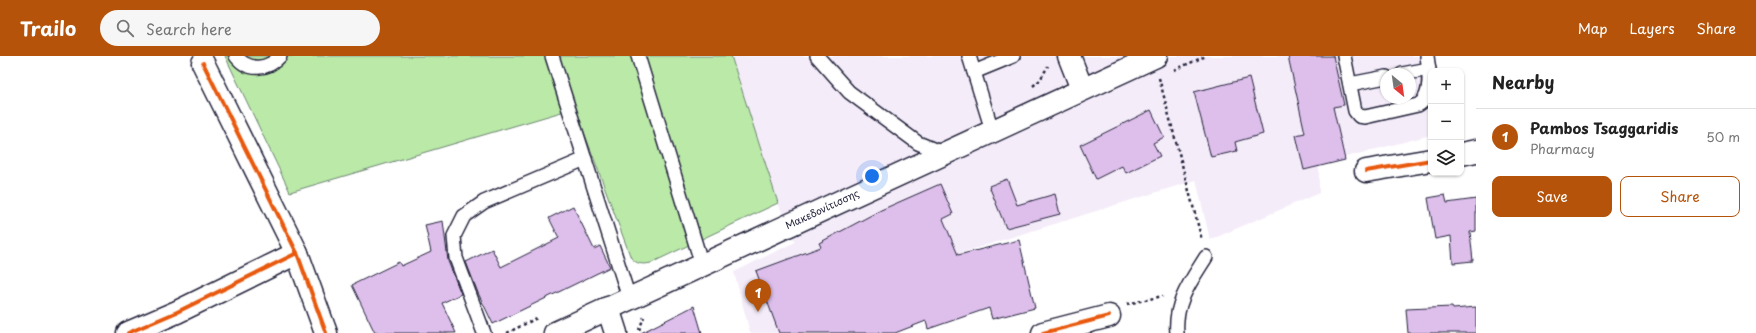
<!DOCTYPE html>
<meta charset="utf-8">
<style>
:root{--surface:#fff;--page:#f6f6f6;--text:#222;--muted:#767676;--line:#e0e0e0;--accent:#b45309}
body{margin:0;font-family:"Playpen Sans",sans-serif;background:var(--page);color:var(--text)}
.controls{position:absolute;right:12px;top:12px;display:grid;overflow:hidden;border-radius:8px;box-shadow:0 1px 3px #0004}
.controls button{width:36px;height:36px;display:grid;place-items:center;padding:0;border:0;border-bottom:1px solid var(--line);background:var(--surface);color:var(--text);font:20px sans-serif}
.compass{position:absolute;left:1380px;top:12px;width:36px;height:36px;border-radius:50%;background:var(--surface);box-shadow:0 1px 3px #0004;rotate:151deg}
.you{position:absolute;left:872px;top:120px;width:14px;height:14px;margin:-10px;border:3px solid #fff;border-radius:50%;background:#1a73e8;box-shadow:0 0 0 6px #1a73e833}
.badge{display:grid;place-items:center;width:26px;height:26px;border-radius:50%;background:var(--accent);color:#fff;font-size:13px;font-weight:700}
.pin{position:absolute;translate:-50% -33px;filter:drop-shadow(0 1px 2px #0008)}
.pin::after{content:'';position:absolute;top:21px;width:14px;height:12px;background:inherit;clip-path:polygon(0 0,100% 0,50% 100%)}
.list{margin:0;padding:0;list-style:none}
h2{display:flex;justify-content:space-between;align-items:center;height:52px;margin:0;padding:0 16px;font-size:17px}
h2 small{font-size:13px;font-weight:400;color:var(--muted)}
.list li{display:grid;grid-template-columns:26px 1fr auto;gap:12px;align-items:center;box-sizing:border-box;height:56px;padding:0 16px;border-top:1px solid var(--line)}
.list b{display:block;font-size:15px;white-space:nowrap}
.list p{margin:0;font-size:13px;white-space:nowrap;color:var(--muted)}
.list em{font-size:13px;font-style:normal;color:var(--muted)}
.actions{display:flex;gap:8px;padding:12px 16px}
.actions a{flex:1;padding:9px 0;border:1px solid var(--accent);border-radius:8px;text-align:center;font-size:14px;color:var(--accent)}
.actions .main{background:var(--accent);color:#fff}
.icon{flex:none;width:22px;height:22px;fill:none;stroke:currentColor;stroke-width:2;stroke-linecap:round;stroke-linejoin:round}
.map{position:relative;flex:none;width:1476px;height:277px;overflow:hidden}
header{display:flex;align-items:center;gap:24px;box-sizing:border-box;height:56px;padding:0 20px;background:var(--accent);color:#fff}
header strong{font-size:19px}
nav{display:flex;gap:22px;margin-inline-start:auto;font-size:14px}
.search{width:280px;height:36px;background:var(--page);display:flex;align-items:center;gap:10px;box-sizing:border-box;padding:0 14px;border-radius:22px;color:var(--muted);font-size:15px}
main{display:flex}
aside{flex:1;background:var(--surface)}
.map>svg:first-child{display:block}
</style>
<header>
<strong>Trailo</strong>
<div class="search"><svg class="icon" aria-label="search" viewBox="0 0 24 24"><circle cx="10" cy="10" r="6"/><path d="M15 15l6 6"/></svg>Search here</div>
<nav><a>Map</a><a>Layers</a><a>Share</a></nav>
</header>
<main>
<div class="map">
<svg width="1476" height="277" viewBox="0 0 1476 277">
<rect width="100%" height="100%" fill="#fff"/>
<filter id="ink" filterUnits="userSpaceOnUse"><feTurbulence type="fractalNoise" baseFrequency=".025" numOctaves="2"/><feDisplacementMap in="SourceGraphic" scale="8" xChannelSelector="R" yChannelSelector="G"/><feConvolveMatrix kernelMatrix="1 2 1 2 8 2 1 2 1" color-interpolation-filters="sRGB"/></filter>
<g filter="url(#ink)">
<!-- built -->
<path fill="#f5ecf9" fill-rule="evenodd" d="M731,0h689l11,65v14l-112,29v29l-109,47 -14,-60 -377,117 12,36h-81l-16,-61 61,-30 -17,-39zM1386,18h24v24h-24z"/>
<!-- green -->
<path fill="#bae9a8" stroke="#6e8672" d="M225,0h506l47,147 -127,60c-9,2 -14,1 -20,-5l-56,-150 -285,84z"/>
<!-- building -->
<g fill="#debfec" stroke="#22223b">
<polygon points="1288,0 1333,0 1344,49 1333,51 1345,104 1304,114 1296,79 1305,77"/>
<polygon points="1249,22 1263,78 1235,86 1237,95 1211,101 1194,36"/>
<polygon points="1151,54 1164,81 1153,87 1160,100 1126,117 1122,110 1096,123 1080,89"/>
<polygon points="1007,123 1017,149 1055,138 1060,158 1006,172 989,130"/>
<polygon points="940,128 953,158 943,163 958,199 1019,184 1035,252 992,263 989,252 928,273 926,265 895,277 779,277 756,215 821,191 819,187 881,154"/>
<polygon points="1445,139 1447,147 1476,143 1476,175 1470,176 1473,205 1453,207 1451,180 1435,183 1428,142"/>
<polygon points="573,150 594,193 600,190 610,211 493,268 478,237 466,206 492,193 501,211 559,182 549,162"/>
<polygon points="443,165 448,205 461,238 442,247 456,277 375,277 352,229 399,206 401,210 431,196 425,169"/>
<polygon points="694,250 702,277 641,277"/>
<polygon points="1452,251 1453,253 1476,251 1476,277 1408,277 1406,253"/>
</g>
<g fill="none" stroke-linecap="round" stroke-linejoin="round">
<!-- service casing -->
<g stroke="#22223b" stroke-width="16">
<g id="service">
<path d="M236,0c12,16 32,14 44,0"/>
<polyline points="552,0 629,242"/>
<polyline points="638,0 702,209"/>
<polyline points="817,0 849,36 918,87 942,97"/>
<polyline points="969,0 992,74"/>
<path d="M1344,0l11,55 4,5 6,1 53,-12c15,-8 11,-35 9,-49"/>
<polyline points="974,16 1013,0"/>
<polyline points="1402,18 1429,13"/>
<polyline points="1350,28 1386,21"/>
<polyline points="484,277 456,202 454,180 464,160 484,146 585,103"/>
<path d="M1177,277c-3,-30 14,-52 29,-76"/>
</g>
</g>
<!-- minor casing -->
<g stroke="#22223b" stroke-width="25">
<g id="minor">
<polyline points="1069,0 1082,33"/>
<polyline points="203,7 297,197 326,277"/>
<polyline points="1461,98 1476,95"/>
<polyline points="1366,115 1431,104"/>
<polyline points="608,252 616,277"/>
<polyline points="128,277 177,256 297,197"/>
<polyline points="1043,277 1109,260"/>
</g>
</g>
<!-- secondary casing -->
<g stroke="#22223b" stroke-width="25">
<polyline id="secondary" points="555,277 1156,0"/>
</g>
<!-- path -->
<g stroke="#22223b" stroke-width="2.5" stroke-dasharray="3 3" stroke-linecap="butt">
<polyline points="1174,14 1206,0"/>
<polyline points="1159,22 1202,184"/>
<polyline points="1033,30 1040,24 1048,10"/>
<polyline points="1127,248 1163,240"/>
<polyline points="639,274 644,261"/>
<polyline points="507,277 537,262"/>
</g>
<!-- service -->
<use href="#service" stroke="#fff" stroke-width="13"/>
<!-- minor -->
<use href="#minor" stroke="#fff" stroke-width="22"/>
<!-- secondary -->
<use href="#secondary" stroke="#fff" stroke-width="22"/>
<!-- cycleway casing -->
<g stroke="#fff" stroke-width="6">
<g id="cycleway">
<polyline points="203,7 297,197 326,277"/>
<polyline points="1366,115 1431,104"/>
<polyline points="128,277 177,256 297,197"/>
<polyline points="1043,277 1109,260"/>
</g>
</g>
<!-- cycleway -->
<use href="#cycleway" stroke="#e8590c" stroke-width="4"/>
</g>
</g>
<g text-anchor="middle" stroke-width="3.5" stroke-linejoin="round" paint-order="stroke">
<!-- street labels -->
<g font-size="10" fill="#22223b" stroke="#fff">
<text transform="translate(822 153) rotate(-25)" y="4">Μακεδονίτισσης</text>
</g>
</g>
</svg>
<div class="controls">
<button>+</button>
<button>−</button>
<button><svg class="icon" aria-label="layers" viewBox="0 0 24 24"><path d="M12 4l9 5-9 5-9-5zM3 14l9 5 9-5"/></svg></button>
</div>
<svg class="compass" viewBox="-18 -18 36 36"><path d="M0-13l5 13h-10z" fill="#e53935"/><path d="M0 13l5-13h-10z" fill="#767676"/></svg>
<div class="you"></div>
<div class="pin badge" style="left:758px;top:256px">1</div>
</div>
<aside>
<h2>Nearby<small></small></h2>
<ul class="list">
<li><span class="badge">1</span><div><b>Pambos Tsaggaridis</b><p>Pharmacy</p></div><em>50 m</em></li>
</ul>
<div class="actions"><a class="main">Save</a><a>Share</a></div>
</aside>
</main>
